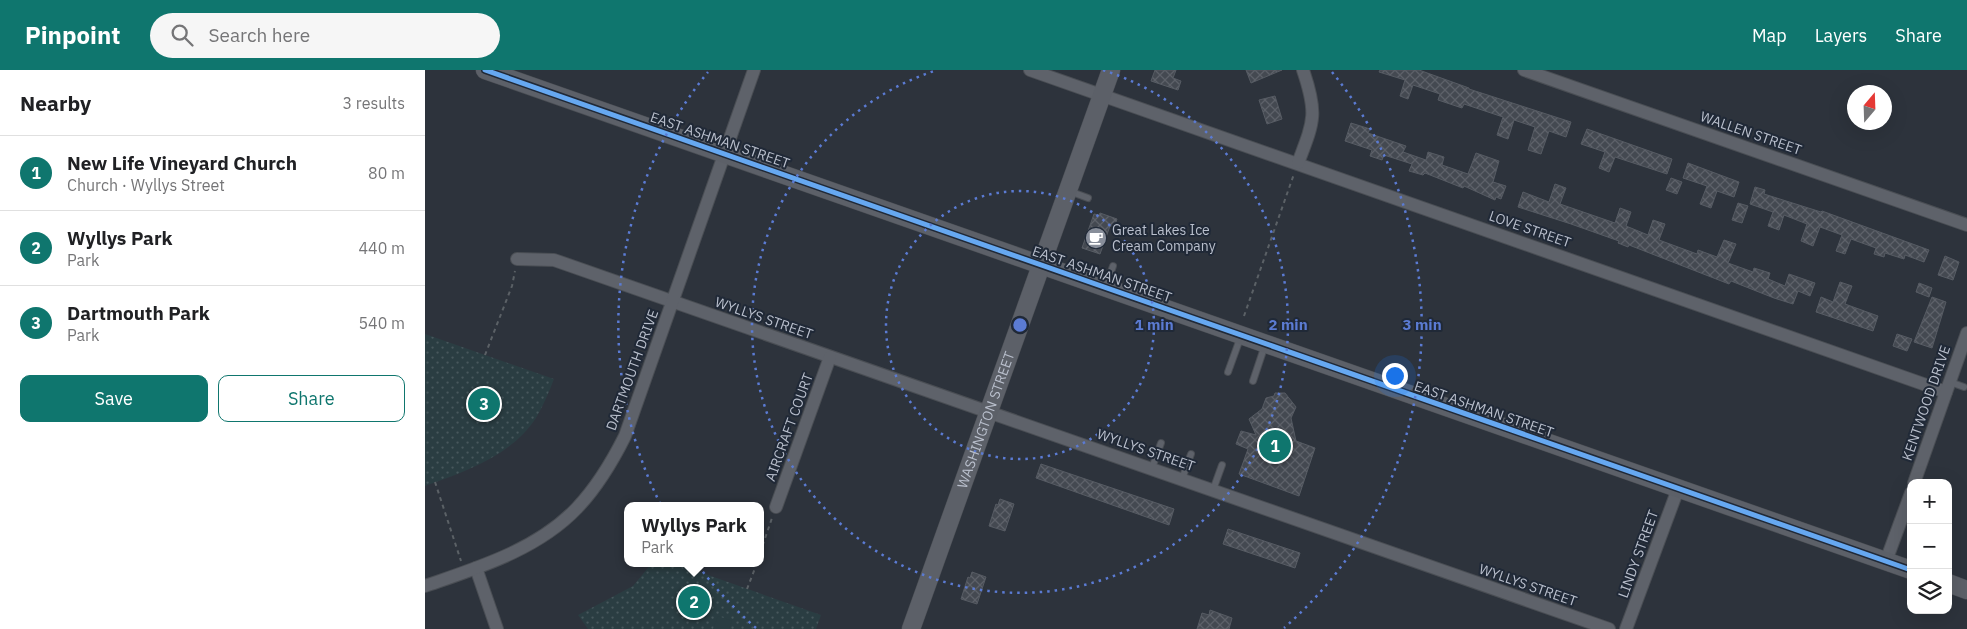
<!DOCTYPE html>
<meta charset="utf-8">
<style>
:root{--surface:#fff;--page:#f6f6f6;--text:#202124;--muted:#757577;--line:#e0e0e0;--accent:#0f766e}
body{margin:0;font-family:"IBM Plex Sans",sans-serif;background:var(--page);color:var(--text)}
.controls{position:absolute;right:15px;bottom:15px;display:grid;overflow:hidden;border-radius:10px;box-shadow:0 5px 20px #0002}
.controls button{width:45px;height:45px;display:grid;place-items:center;padding:0;border:0;border-bottom:1px solid var(--line);background:var(--surface);color:var(--text);font:25px sans-serif}
.compass{position:absolute;left:1422px;top:15px;width:45px;height:45px;border-radius:50%;background:var(--surface);box-shadow:0 5px 20px #0002;rotate:19deg}
.you{position:absolute;left:969px;top:305px;width:18px;height:18px;margin:-12px;border:4px solid #fff;border-radius:50%;background:#1a73e8;box-shadow:0 0 0 8px #1a73e833}
.badge{display:grid;place-items:center;width:32px;height:32px;border-radius:50%;background:var(--accent);color:#fff;font-size:16px;font-weight:700}
.pin{position:absolute;translate:-50% -50%;border:2px solid #fff;box-shadow:0 1px 5px #0006}
.popup{position:absolute;left:199px;top:432px;width:140px;height:65px;box-sizing:border-box;display:grid;place-content:center;border-radius:10px;background:var(--surface);filter:drop-shadow(0 1px 4px #0005);font-size:16px;white-space:nowrap;color:var(--muted)}
.popup b{font-size:19px;color:var(--text)}
.popup::after{content:'';position:absolute;left:50%;top:100%;margin-left:-10px;border:10px solid transparent;border-top-color:var(--surface)}
.list{margin:0;padding:0;list-style:none}
h2{display:flex;justify-content:space-between;align-items:center;height:65px;margin:0;padding:0 20px;font-size:21px}
h2 small{font-size:16px;font-weight:400;color:var(--muted)}
.list li{display:grid;grid-template-columns:32px 1fr auto;gap:15px;align-items:center;box-sizing:border-box;height:75px;padding:0 20px;border-top:1px solid var(--line)}
.list b{display:block;font-size:19px;white-space:nowrap}
.list p{margin:0;font-size:16px;white-space:nowrap;color:var(--muted)}
.list em{font-size:16px;font-style:normal;color:var(--muted)}
.actions{display:flex;gap:10px;padding:15px 20px}
.actions a{flex:1;padding:11px 0;border:1px solid var(--accent);border-radius:10px;text-align:center;font-size:18px;color:var(--accent)}
.actions .main{background:var(--accent);color:#fff}
.icon{flex:none;width:28px;height:28px;fill:none;stroke:currentColor;stroke-width:2;stroke-linecap:round;stroke-linejoin:round}
.map{position:relative;flex:none;width:1542px;height:559px;overflow:hidden}
header{display:flex;align-items:center;gap:30px;box-sizing:border-box;height:70px;padding:0 25px;background:var(--accent);color:#fff}
header strong{font-size:24px}
nav{display:flex;gap:28px;margin-inline-start:auto;font-size:18px}
.search{width:350px;height:45px;background:var(--page);display:flex;align-items:center;gap:12px;box-sizing:border-box;padding:0 18px;border-radius:28px;color:var(--muted);font-size:19px}
main{display:flex}
aside{flex:1;background:var(--surface)}
.map>svg:first-child{display:block}
</style>
<header>
<strong>Pinpoint</strong>
<div class="search"><svg class="icon" aria-label="search" viewBox="0 0 24 24"><circle cx="10" cy="10" r="6"/><path d="M15 15l6 6"/></svg>Search here</div>
<nav><a>Map</a><a>Layers</a><a>Share</a></nav>
</header>
<main>
<aside>
<h2>Nearby<small>3 results</small></h2>
<ul class="list">
<li><span class="badge">1</span><div><b>New Life Vineyard Church</b><p>Church · Wyllys Street</p></div><em>80 m</em></li>
<li><span class="badge">2</span><div><b>Wyllys Park</b><p>Park</p></div><em>440 m</em></li>
<li><span class="badge">3</span><div><b>Dartmouth Park</b><p>Park</p></div><em>540 m</em></li>
</ul>
<div class="actions"><a class="main">Save</a><a>Share</a></div>
</aside>
<div class="map">
<svg width="1542" height="559" viewBox="0 0 1542 559">
<defs>
<pattern id="grass-dots" width="8" height="8" patternUnits="userSpaceOnUse" patternTransform="scale(1.25)"><rect width="8" height="8" fill="#2a3d42"/><path d="M2 2h.1M6 6h.1" fill="none" stroke="#47575c" stroke-width="1.8" stroke-linecap="round"/></pattern>
<pattern id="building-cross-hatch" width="8" height="8" patternUnits="userSpaceOnUse" patternTransform="scale(1.25)"><rect width="8" height="8" fill="#444951"/><path d="M0 0l8 8M0 8l8-8" fill="none" stroke="#5d6169"/></pattern>
</defs>
<rect width="100%" height="100%" fill="#2d333c"/>
<!-- grass -->
<g fill="url(#grass-dots)">
<path d="M0,264l129,45c-5,13 -11,27 -18,39 -25,38 -70,53 -111,68z"/>
<polygon points="227,493 249,493 396,545 391,559 163,559 153,545 208,516"/>
</g>
<!-- pitch -->
<polygon fill="#2a3d42" points="293,546 307,551 304,559 288,559"/>
<!-- building -->
<g fill="url(#building-cross-hatch)" stroke="#565b63">
<polygon points="730,0 751,0 748,8 756,11 753,20 726,11"/>
<polygon points="821,0 857,0 826,13"/>
<polygon points="955,0 994,0 1044,18 1044,19 1146,52 1141,67 1124,61 1116,84 1103,80 1110,57 1089,50 1083,69 1072,65 1078,47 1039,34 1037,38 1013,30 1015,24 988,15 983,29 975,26 980,10 954,2"/>
<polygon points="850,26 857,49 842,54 834,30"/>
<polygon points="926,53 945,59 943,63 981,76 978,82 1001,90 1003,82 1019,87 1017,95 1043,104 1051,83 1074,91 1068,112 1081,116 1076,129 1071,127 1070,130 1039,116 1038,118 1000,103 998,105 984,101 987,94 959,85 957,90 945,86 947,80 920,71"/>
<polygon points="1162,59 1247,89 1242,104 1190,87 1184,102 1174,98 1180,82 1156,74"/>
<polygon points="1263,93 1314,112 1309,127 1292,121 1286,138 1275,134 1282,116 1258,108"/>
<polygon points="1246,108 1257,112 1252,124 1241,120"/>
<polygon points="1130,114 1141,118 1135,134 1190,153 1195,138 1206,142 1201,156 1223,165 1228,150 1240,154 1234,170 1272,184 1273,180 1292,187 1299,170 1311,174 1303,193 1328,202 1329,198 1345,203 1343,209 1360,216 1364,204 1390,213 1385,226 1373,221 1368,234 1349,228 1306,211 1304,214 1204,175 1203,177 1193,173 1194,171 1146,154 1093,137 1098,122 1124,132"/>
<polygon points="1330,117 1340,120 1339,124 1396,142 1397,141 1504,180 1499,192 1480,185 1479,189 1460,183 1459,187 1449,184 1451,178 1426,169 1420,184 1411,181 1417,165 1395,157 1388,176 1376,171 1382,154 1359,145 1354,160 1343,156 1348,142 1325,134"/>
<polygon points="1313,133 1323,136 1317,153 1307,150"/>
<polygon points="675,143 692,149 689,158 685,156 675,184 657,178 669,144 674,145"/>
<polygon points="1520,186 1534,192 1528,210 1513,205"/>
<polygon points="1415,212 1427,216 1420,234 1453,246 1448,261 1391,242 1396,227 1408,232"/>
<polygon points="1494,213 1507,218 1504,227 1491,222"/>
<polygon points="1507,227 1521,232 1507,278 1489,272"/>
<polygon points="1472,264 1487,269 1482,281 1468,276"/>
<polygon points="850,323 860,323 871,337 866,348 871,371 890,378 874,426 814,404 823,379 811,374 816,361 831,365 824,349 837,339 841,328 849,326"/>
<polygon points="616,394 749,439 744,455 611,408"/>
<polygon points="575,429 589,434 580,461 564,456 571,434 573,435"/>
<polygon points="803,459 875,483 870,498 798,474"/>
<polygon points="547,502 561,507 552,534 536,529 543,507 545,508"/>
<polygon points="785,540 807,548 804,559 772,559 777,543 784,545"/>
</g>
<g fill="none" stroke-linecap="round" stroke-linejoin="round">
<!-- lane casing -->
<g stroke="#4a4e54" stroke-width="8">
<g id="lane">
<polyline points="644,121 663,128"/>
<polyline points="681,216 688,196"/>
<polyline points="803,302 816,266"/>
<polyline points="828,311 840,275"/>
<polyline points="1525,312 1539,317"/>
<polyline points="727,398 736,373"/>
<polyline points="757,409 766,384"/>
<polyline points="788,420 797,395"/>
</g>
</g>
<!-- street casing -->
<g stroke="#4a4e54" stroke-width="14">
<g id="street">
<polyline points="605,0 1521,322"/>
<polyline points="1099,0 1542,155"/>
<path d="M873,93c16,-42 20,-49 5,-93"/>
<polyline points="92,189 129,190 1184,559"/>
<polyline points="1489,413 1542,263"/>
<polyline points="351,437 405,287"/>
<polyline points="1461,491 1486,423"/>
<polyline points="51,498 72,559"/>
<path d="M0,516c52,-18 112,-36 152,-78 20,-21 35,-46 48,-72l129,-366"/>
<polyline points="1201,559 1253,419"/>
</g>
</g>
<!-- secondary casing -->
<g stroke="#4a4e54" stroke-width="19">
<g id="secondary">
<polyline points="60,0 1486,500"/>
<polyline points="1523,513 1542,520"/>
<path id="s1" d="M486,559l200,-559"/>
</g>
</g>
<!-- path -->
<g stroke="#5b6166" stroke-width="2" stroke-dasharray="4 4" stroke-linecap="butt">
<polyline points="819,246 869,104"/>
<polyline points="60,285 87,216 90,201"/>
<polyline points="10,412 36,491"/>
<polyline points="335,483 347,448"/>
<polyline points="322,519 332,493"/>
</g>
<!-- lane -->
<use href="#lane" stroke="#5e626a" stroke-width="6"/>
<!-- street -->
<use href="#street" stroke="#5e626a" stroke-width="12"/>
<!-- secondary -->
<use href="#secondary" stroke="#5c6068" stroke-width="18"/>
<!-- cycleway casing -->
<g stroke="#202937" stroke-width="8">
<polyline id="cycleway" points="60,0 1486,500"/>
</g>
<!-- cycleway -->
<use href="#cycleway" stroke="#66a8f1" stroke-width="5"/>
</g>
<!-- distance rings -->
<g fill="none" stroke="#5b7bd3" stroke-width="2.5" stroke-dasharray="2.5 5">
<circle cx="595" cy="255" r="134"/>
<path d="M678 0A268 268 0 1 1 512 0"/>
<path d="M331 558A402 402 0 0 1 283 2M907 2A402 402 0 0 1 859 558"/>
</g>
<!-- icons -->
<defs>
<g id="cafe-disc" transform="scale(1.125)"><circle r="9.5" fill="#888e9a" stroke="#202937"/><path d="M-5.5-4.5H6V0H3Q3 3.5 0 3.5H-2.5Q-5.5 3.5-5.5 0ZM3-3.2v2h1.7v-2ZM-6 4.5H4V6H-6Z" fill="#fff"/></g>
</defs>
<g fill-rule="evenodd">
<use href="#cafe-disc" x="671" y="168"/>
</g>
<g text-anchor="middle" stroke-width="4" stroke-linejoin="round" paint-order="stroke">
<!-- street labels -->
<g font-size="14" fill="#b9bfcc" stroke="#202937">
<text transform="translate(1326 63) rotate(19)" y="5">WALLEN STREET</text>
<text transform="translate(295 70) rotate(19)" y="5">EAST ASHMAN STREET</text>
<text transform="translate(1105 159) rotate(19)" y="5">LOVE STREET</text>
<text transform="translate(677 204) rotate(19)" y="5">EAST ASHMAN STREET</text>
<text transform="translate(339 248) rotate(19)" y="5">WYLLYS STREET</text>
<text transform="translate(207 300) rotate(-70)" y="5">DARTMOUTH DRIVE</text>
<text transform="translate(1501 333) rotate(-71)" y="5">KENTWOOD DRIVE</text>
<text transform="translate(1059 339) rotate(19)" y="5">EAST ASHMAN STREET</text>
<text dy="5" stroke="none"><textPath href="#s1" startOffset="222">WASHINGTON STREET</textPath></text>
<text transform="translate(364 357) rotate(-70)" y="5">AIRCRAFT COURT</text>
<text transform="translate(721 380) rotate(19)" y="5">WYLLYS STREET</text>
<text transform="translate(1213 484) rotate(-70)" y="5">LINDY STREET</text>
<text transform="translate(1103 515) rotate(19)" y="5">WYLLYS STREET</text>
</g>
<!-- poi labels -->
<g font-size="14" fill="#b9bfcc" stroke="#202937" text-anchor="start">
<text x="687" y="165">Great Lakes Ice<tspan x="687" dy="16">Cream Company</tspan></text>
</g>
</g>
<circle cx="595" cy="255" r="8" fill="#5b7bd3" stroke="#202937" stroke-width="2.5"/>
<g font-size="15" text-anchor="middle" font-weight="bold" fill="#5b7bd3" stroke="#202937" stroke-width="4" stroke-linejoin="round" paint-order="stroke">
<text x="729" y="260">1 min</text>
<text x="863" y="260">2 min</text>
<text x="997" y="260">3 min</text>
</g>
</svg>
<div class="controls">
<button>+</button>
<button>−</button>
<button><svg class="icon" aria-label="layers" viewBox="0 0 24 24"><path d="M12 4l9 5-9 5-9-5zM3 14l9 5 9-5"/></svg></button>
</div>
<svg class="compass" viewBox="-18 -18 36 36"><path d="M0-13l5 13h-10z" fill="#e53935"/><path d="M0 13l5-13h-10z" fill="#757577"/></svg>
<div class="you"></div>
<div class="pin badge" style="left:850px;top:376px">1</div>
<div class="pin badge" style="left:269px;top:532px">2</div>
<div class="popup"><b>Wyllys Park</b>Park</div>
<div class="pin badge" style="left:59px;top:334px">3</div>
</div>
</main>
